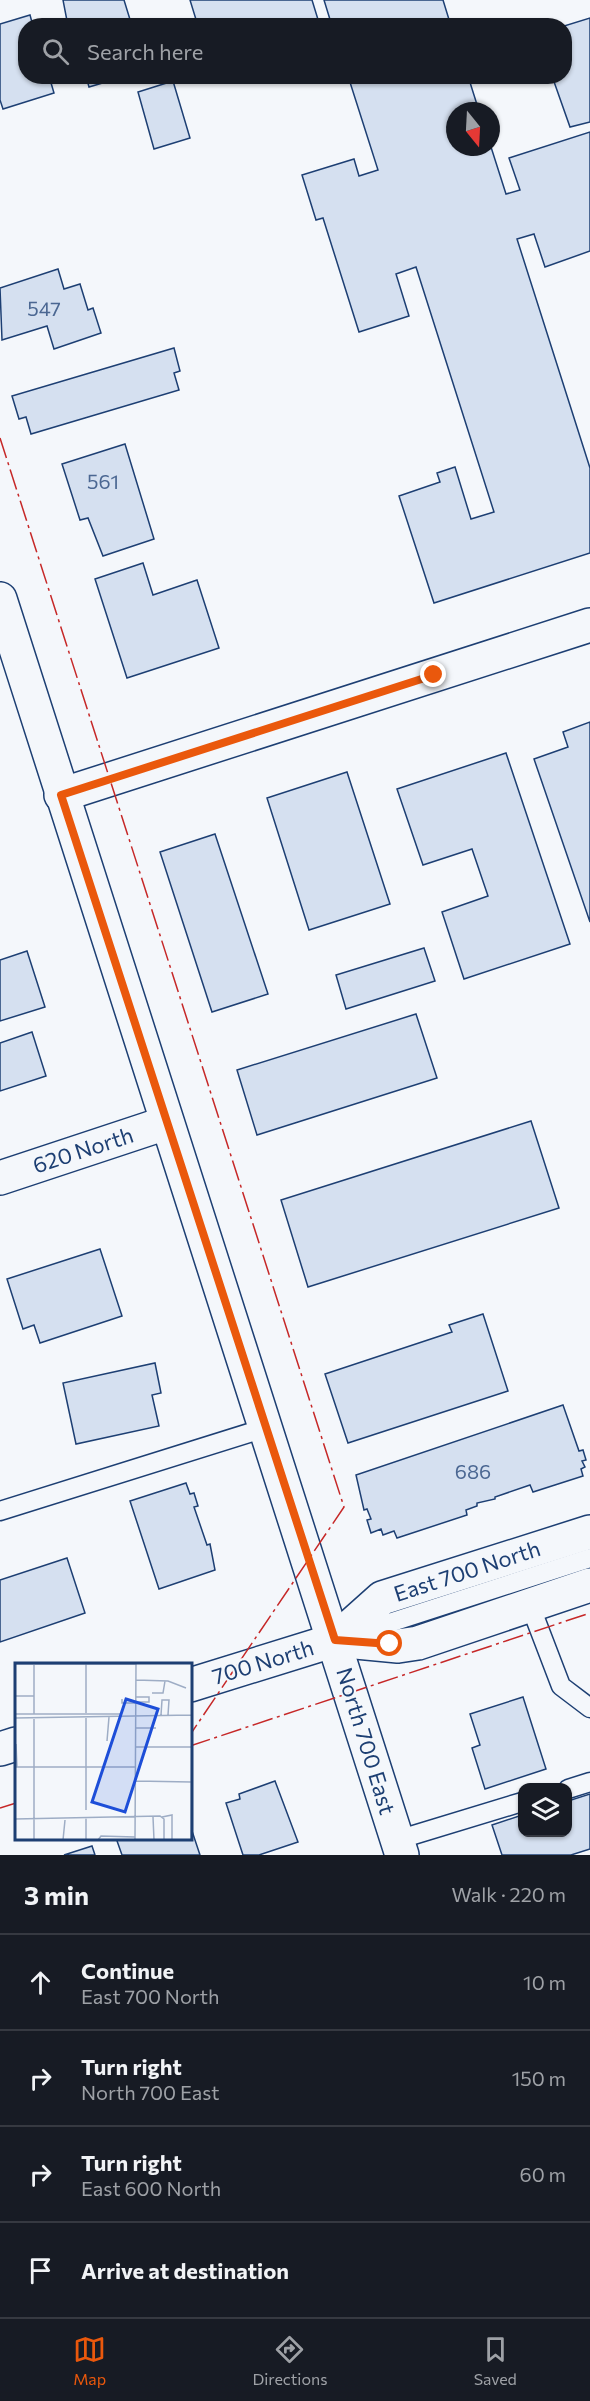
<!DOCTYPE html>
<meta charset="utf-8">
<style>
:root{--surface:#171b24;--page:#242831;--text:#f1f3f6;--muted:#9ea1a6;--line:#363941;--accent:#ea580c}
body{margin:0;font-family:Commissioner,sans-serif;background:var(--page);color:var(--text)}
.controls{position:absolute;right:18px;bottom:18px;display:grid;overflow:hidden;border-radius:12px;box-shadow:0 2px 4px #0004}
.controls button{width:54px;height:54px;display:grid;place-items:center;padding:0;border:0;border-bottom:2px solid var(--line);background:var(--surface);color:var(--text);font:30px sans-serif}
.compass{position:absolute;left:446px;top:102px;width:54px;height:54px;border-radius:50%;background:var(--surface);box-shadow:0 2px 4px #0004;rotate:162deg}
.stop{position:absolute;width:18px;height:18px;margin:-14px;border:4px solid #ea580c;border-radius:50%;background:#fff}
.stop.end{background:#ea580c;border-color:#fff;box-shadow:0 2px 6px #0008}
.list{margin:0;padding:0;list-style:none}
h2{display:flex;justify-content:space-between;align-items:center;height:78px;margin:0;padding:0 24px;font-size:26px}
h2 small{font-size:20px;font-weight:400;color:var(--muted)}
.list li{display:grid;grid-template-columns:39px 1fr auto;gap:18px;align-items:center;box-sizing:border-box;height:96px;padding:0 24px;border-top:2px solid var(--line)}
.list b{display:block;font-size:22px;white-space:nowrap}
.list p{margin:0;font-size:20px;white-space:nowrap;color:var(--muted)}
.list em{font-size:20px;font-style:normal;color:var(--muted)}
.icon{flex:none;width:33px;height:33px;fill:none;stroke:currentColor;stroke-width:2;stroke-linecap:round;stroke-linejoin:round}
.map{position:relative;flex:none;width:590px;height:1855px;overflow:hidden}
.search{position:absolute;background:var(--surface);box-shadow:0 2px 4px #0004;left:18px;right:18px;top:18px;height:66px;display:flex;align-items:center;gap:15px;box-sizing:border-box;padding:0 21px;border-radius:24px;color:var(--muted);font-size:22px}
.sheet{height:462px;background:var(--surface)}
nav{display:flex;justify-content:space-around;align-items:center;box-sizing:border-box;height:84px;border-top:2px solid var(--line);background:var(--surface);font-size:16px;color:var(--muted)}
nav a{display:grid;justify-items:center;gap:3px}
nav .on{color:var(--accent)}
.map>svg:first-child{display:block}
</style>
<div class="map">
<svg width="590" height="1855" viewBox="0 0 590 1855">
<rect width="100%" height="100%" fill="#f4f7fb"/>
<!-- building -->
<g fill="#d5e0f0" stroke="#1d3f73" stroke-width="1.5">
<polygon points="63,0 124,0 132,26 68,26"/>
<polygon points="190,0 312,0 320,26 198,26"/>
<polygon points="324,0 443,0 451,26 332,26"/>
<polygon points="30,15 33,26 26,26 26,76 49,76 54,93 3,109 0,100 0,24"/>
<polygon points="590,18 590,122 570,127 552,76 564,76 564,26"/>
<polygon points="86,76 126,76 89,87"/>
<polygon points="348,76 468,76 479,111 455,111 455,147 491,147 506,194 520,190 509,158 590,132 590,251 545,267 534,234 517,239 590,468 590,553 434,603 399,496 440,482 437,473 455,467 471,519 494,512 416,267 396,274 409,316 359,332 323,218 316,220 302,175 354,159 359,176 378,170"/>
<polygon points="173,81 190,138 154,149 138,92"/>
<polygon points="58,269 64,289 80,284 88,310 93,308 101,333 54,349 47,326 2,340 0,288"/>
<polygon points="174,348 180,371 174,373 179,390 31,434 26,417 19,419 12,396"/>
<polygon points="125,444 154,539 103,556 88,518 80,520 62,464"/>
<polygon points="143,563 153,595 197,580 219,648 127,678 95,579"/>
<polygon points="590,722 590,922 534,759 568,747 563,732"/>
<polygon points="506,753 570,944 464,979 442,912 488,896 472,849 423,865 397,789"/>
<polygon points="347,772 390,904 309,930 267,798"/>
<polygon points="215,834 268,994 212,1012 160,852"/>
<polygon points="424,948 435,981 346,1009 336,975"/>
<polygon points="27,951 45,1007 0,1021 0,960"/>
<polygon points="416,1014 437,1078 257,1135 237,1070"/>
<polygon points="32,1032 46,1076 0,1091 0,1043"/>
<polygon points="531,1121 559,1208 308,1287 281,1200"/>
<polygon points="100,1249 122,1316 40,1343 34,1325 23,1329 7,1279"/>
<polygon points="483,1314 508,1391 348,1443 325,1374 452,1332 449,1325"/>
<polygon points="155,1363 161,1393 152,1395 159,1426 76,1444 63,1383"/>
<polygon points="563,1405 579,1451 583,1450 586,1460 582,1461 585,1467 581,1469 583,1476 533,1492 530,1485 495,1497 495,1499 477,1503 477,1506 466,1510 467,1515 397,1538 394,1531 383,1535 381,1529 371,1533 367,1520 371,1519 367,1509 364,1510 356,1475"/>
<polygon points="186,1483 190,1494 194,1493 198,1506 194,1507 207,1545 210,1544 215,1570 159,1589 130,1501"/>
<polygon points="67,1558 85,1613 0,1642 0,1580"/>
<polygon points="523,1697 546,1769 485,1789 472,1748 480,1745 470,1714"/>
<polygon points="275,1781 298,1842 259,1855 243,1855 226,1803 240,1799 239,1794"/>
<polygon points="590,1794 590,1849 571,1855 502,1855 492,1825 522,1815 522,1832 568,1832 568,1801"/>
<polygon points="190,1825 200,1855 122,1855 116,1838 190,1838"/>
<polygon points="92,1846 95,1855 64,1855"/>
</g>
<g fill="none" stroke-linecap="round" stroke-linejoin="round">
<!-- lane casing -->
<g stroke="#1d3f73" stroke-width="21">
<g id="lane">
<polyline points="0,1511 265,1428"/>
<polyline points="530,1605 561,1686 590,1708"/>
<polyline points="352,1635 590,1558"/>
<polyline points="568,1789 590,1782"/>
<polyline points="397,1840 522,1802"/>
</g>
</g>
<!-- street casing -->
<g stroke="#1d3f73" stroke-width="36">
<g id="street">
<polyline points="61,795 590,625"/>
<polyline points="0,1178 166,1123"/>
</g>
</g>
<!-- secondary casing -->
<g stroke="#1d3f73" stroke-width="36">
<g id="secondary">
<polyline points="0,599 402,1855"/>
<polyline points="335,1640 382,1598 590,1532"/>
<polyline points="190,1685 335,1640 398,1646 418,1643 590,1585"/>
<polyline points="0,1749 16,1744"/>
</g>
</g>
<!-- lane -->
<use href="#lane" stroke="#f4f7fb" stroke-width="18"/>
<!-- street -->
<use href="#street" stroke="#f4f7fb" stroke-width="33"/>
<!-- secondary -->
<use href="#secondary" stroke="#f4f7fb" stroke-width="33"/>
<!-- power -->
<g stroke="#c62828" stroke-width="1.5" stroke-dasharray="21 4.5 3 4.5" stroke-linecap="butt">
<polyline points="0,438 344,1507 190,1735"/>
<polyline points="190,1746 590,1613"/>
<polyline points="0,1808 16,1803"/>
</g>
</g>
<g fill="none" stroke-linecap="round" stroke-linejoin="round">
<!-- route -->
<polyline stroke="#ea580c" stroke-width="8" points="390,1644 335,1640 61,795 434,675"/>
</g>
<g text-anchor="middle" stroke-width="4.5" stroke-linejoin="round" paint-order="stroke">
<!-- number labels -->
<g font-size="20" fill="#4b6792">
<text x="44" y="316">547</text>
<text x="103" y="489">561</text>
<text x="473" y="1479">686</text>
</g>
<!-- street labels -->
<g font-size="22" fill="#1d3f73" stroke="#f4f7fb">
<text transform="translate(83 1150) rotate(-18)" y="8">620 North</text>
<text transform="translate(467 1571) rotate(-18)" y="8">East 700 North</text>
<text transform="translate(263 1662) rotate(-17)" y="8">700 North</text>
<text transform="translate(366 1741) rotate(73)" y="8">North 700 East</text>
</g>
</g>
<!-- overview -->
<g transform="translate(15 1663)">
<rect width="177" height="177" fill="#f4f7fb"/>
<path fill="none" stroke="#9eadc5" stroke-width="1.5" d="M0,1h121M121,17l32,1 18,7M137,30h11l2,-12M0,33h19M121,34h13v5h-13M107,36v4h14M71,50v-49M0,51h106M19,51v-49M146,52l1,-15h7l-1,15M0,55l177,-3M121,65h20M92,78l2,-24M1,81l1,23M121,84h55M0,104h121M121,118l55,1M71,147v-92M138,154l1,23M147,154l10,-2v25M0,156l145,-3 4,3v21M19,177v-121M48,177l2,-20M71,177v-22M83,177l3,-4 34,1M120,177l1,-177M176,177l1,-136"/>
<path fill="#1d4ed8" fill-opacity="0.15" stroke="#1d4ed8" stroke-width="3" d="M111,36l32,10 -33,103 -33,-10z"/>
<rect width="177" height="177" fill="none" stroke="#1d3f73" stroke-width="3"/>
</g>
</svg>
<div class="controls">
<button><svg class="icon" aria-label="layers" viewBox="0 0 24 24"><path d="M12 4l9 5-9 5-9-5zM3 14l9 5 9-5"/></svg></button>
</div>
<svg class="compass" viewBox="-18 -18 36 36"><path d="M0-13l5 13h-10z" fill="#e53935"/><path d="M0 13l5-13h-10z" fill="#9ea1a6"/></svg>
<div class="stop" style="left:390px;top:1644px"></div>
<div class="stop end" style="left:434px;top:675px"></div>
<div class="search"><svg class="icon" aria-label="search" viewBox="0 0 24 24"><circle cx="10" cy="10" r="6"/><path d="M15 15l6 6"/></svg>Search here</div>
</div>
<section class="sheet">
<h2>3 min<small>Walk · 220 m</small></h2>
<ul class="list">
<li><svg class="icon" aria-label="ahead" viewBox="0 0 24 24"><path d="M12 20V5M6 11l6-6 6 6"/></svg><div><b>Continue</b><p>East 700 North</p></div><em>10 m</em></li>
<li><svg class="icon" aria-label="right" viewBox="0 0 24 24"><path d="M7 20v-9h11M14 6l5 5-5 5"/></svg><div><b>Turn right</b><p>North 700 East</p></div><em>150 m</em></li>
<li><svg class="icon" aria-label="right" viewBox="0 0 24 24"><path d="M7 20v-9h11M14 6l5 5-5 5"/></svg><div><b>Turn right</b><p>East 600 North</p></div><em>60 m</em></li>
<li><svg class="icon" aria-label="arrive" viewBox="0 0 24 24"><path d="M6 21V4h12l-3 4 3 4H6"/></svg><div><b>Arrive at destination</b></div></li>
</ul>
</section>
<nav>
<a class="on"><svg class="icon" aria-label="map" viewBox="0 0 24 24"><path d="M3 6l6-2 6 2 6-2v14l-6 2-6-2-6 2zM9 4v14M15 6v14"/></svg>Map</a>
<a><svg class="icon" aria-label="directions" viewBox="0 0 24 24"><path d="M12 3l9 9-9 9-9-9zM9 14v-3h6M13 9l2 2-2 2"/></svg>Directions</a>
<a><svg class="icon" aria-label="saved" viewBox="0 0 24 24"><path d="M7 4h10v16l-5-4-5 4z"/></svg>Saved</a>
</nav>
